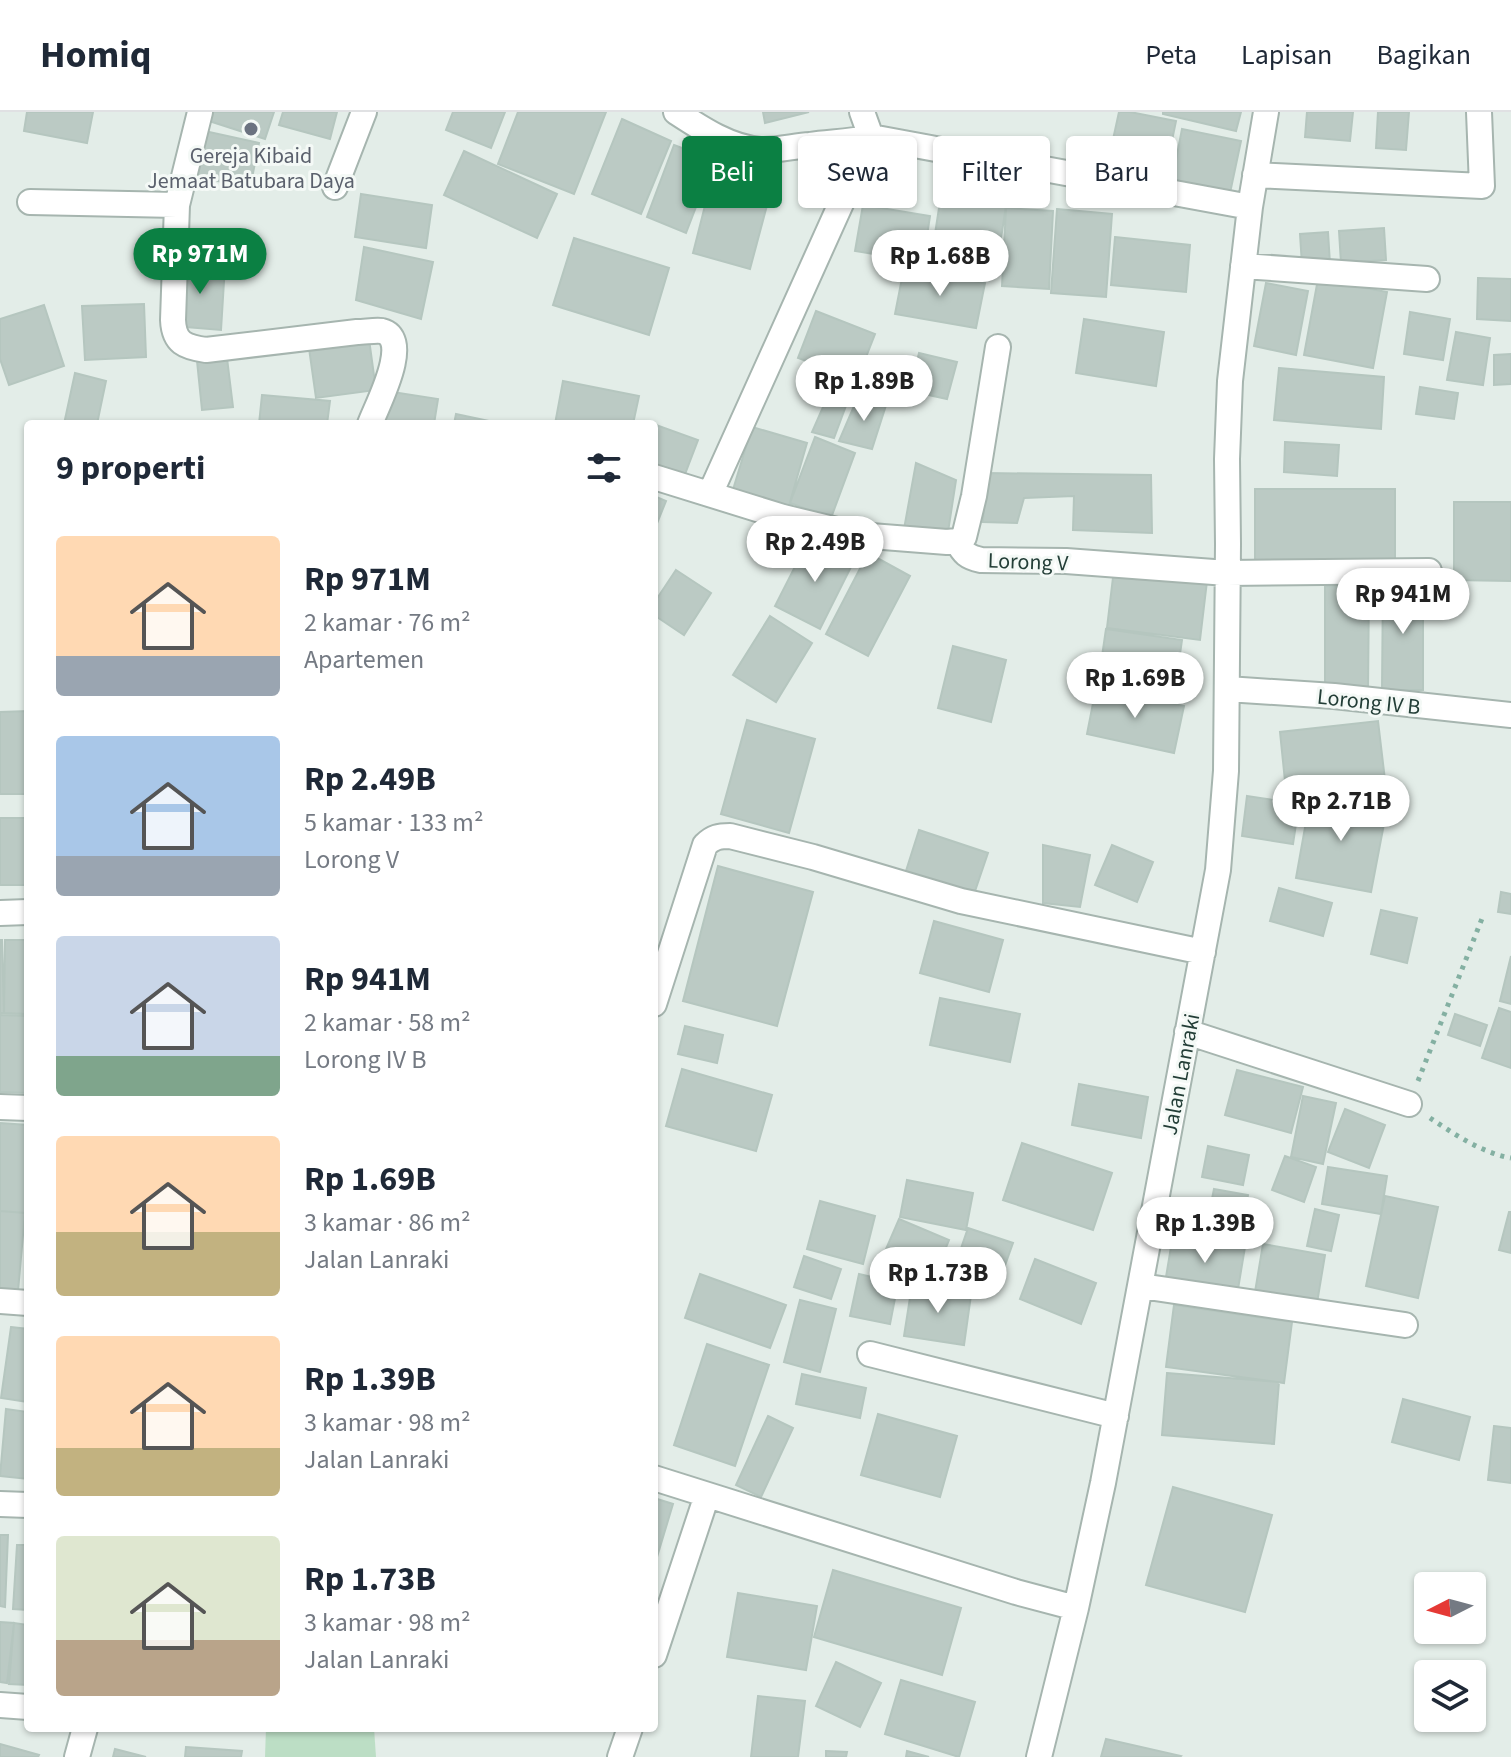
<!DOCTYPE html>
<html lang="id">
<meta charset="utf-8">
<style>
body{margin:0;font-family:"Source Sans 3",sans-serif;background:#f2f2f3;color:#1f2937;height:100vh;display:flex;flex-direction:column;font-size:30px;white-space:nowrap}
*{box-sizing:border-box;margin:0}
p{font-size:26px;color:#747a83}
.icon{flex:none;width:44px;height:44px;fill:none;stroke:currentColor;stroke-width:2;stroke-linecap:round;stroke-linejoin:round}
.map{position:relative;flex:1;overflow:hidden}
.sheet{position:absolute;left:24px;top:308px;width:634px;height:1312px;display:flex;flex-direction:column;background:#fff;border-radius:8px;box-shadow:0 2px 6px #0004}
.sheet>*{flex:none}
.guide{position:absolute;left:682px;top:24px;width:708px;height:72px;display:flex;gap:16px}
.needle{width:52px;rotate:264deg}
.tools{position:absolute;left:1414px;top:1460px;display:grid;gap:16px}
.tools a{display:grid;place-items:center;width:72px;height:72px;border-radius:8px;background:#fff;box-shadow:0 2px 6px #0004;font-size:40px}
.price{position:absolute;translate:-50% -68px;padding:0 18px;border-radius:28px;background:#fff;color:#222;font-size:26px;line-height:52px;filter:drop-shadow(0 2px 4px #0008)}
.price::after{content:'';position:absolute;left:50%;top:48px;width:24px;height:18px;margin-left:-12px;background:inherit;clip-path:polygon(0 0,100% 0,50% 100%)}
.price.selected{background:#0b8043;color:#fff}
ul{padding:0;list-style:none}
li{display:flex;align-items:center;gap:24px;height:200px;padding:0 32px}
li span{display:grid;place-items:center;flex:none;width:224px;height:160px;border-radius:8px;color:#555}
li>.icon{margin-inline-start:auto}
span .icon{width:96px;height:96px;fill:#fffc;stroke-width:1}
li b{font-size:34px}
h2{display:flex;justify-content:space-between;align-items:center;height:96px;padding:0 32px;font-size:34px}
.chip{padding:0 28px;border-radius:8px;background:#fff;box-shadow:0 2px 6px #0004;font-size:28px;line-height:72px}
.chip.selected{background:#0b8043;color:#fff}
header{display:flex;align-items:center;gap:48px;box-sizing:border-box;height:112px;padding:0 40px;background:#fff;border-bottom:2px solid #e0e1e3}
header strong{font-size:38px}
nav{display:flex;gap:44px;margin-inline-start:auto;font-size:28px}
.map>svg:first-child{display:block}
.green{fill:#bcdec5}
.building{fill:#bbcac4;stroke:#b5c6bf;stroke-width:2}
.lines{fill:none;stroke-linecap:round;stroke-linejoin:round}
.street-casing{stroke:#a6b5af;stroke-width:28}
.path{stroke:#84b0a2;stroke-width:5;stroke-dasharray:4 6;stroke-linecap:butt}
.street{stroke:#fff;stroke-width:24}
.worship-dot{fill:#6b7280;stroke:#f4f9f6;stroke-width:3}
.labels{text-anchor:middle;stroke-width:6;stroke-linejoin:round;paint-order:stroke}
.worship-label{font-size:22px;fill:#5b616d;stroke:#f4f9f6}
.street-label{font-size:22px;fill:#233e37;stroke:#f4f9f6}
</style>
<header>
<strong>Homiq</strong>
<nav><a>Peta</a><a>Lapisan</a><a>Bagikan</a></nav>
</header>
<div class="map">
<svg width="1511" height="1645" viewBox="0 0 1511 1645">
<rect width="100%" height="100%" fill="#e3ede8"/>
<path class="green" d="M266,1616H374L376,1645H265Z"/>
<path class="building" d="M27,0H93L87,31L24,19Z
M205,0H274L265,27L203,7Z
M283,0H337L330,27L279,13Z
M453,0H505L491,36L446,18Z
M518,0H606L574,82L498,52Z
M763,0H809L765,11Z
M1119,0H1130L1176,9L1164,67L1107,55Z
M1163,0H1241L1236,19L1163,2Z
M1307,0H1353L1350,29L1305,25Z
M1378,0H1409L1406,38L1376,36Z
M622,7L671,29L641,102L592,82Z
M1182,17L1241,29L1230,81L1172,69Z
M200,18L259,31L250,76L190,63Z
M674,33L714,48L686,121L647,105Z
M464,39L557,82L537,126L444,83Z
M712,66L770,82L750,157L693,141Z
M943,70L1008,81L996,159L931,148Z
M361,82L432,93L426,136L355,125Z
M863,93L930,104L923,150L855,139Z
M1006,96L1053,99L1049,177L1002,174Z
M1057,97L1112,102L1106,185L1051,181Z
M1384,116L1386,148L1341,151L1339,119Z
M1328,120L1330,152L1302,153L1300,122Z
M1115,125L1190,133L1186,180L1111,173Z
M574,126L669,156L649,223L553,193Z
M364,135L433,150L421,207L356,188Z
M178,150L225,153L221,218L174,214Z
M904,156L985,171L976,216L895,202Z
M1478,166L1511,167V209L1477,207Z
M1318,167L1387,180L1373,256L1304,243Z
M1266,171L1308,179L1296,243L1254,234Z
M144,192L146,245L85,248L82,194Z
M44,193L64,254L9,273L0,247V207Z
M816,199L875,222L857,268L798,246Z
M1410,200L1450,207L1443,248L1404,242Z
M1084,207L1164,220L1156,274L1076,261Z
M368,220L376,278L316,286L308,229Z
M1456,220L1490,226L1483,273L1447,268Z
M919,241L957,250L947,287L910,279Z
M1511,242V272L1494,273V243Z
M227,246L233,295L202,298L197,249Z
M1279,256L1384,265L1381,317L1274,308Z
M75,261L106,269L97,312H64Z
M563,269L639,284L633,312H555Z
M1420,275L1458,281L1454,307L1416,302Z
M831,277L850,283L834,326L812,320Z
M386,279L438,287L434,312H382Z
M262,283L330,289L327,312H259Z
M857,287L887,290L872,337L839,329Z
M456,302L503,312H454Z
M656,313L698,328L682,370L654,359V319Z
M752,315L807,331L788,397L732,381Z
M815,325L855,341L831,406L790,391Z
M1285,330L1339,333L1337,364L1284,360Z
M916,351L956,368L948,420L904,417Z
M986,361L1151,363L1152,421L1073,418L1074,384L1024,386L1017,411L983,410Z
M1255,377H1395V452H1255Z
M654,384L666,389L654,419Z
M1454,390H1511V469L1454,468Z
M809,427L854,449L820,517L775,494Z
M868,441L910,464L868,544L826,522Z
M1114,457L1207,469L1200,528L1107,516Z
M676,458L711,481L684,523L654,503V491Z
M1383,470H1423V578H1382Z
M1325,474L1369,475L1368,579L1325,578Z
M770,504L812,531L776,590L733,563Z
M1106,517L1182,528L1174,583L1098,572Z
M953,534L1006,548L991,610L938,596Z
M1096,576L1184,594L1174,641L1087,622Z
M28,599V682H0V600Z
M747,608L815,627L789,721L721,702Z
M1378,609L1385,668L1286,679L1280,620Z
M1311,682L1387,696L1371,780L1296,766Z
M1247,684L1299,692L1293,732L1242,724Z
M0,706H28V773H0Z
M919,718L988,741L973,785L905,762Z
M1043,733L1090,743L1080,795L1043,791Z
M1112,733L1153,750L1137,790L1095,773Z
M718,754L813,780L777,914L683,889Z
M1279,776L1332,791L1323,824L1270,809Z
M1501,780L1511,782V802L1498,800Z
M1381,798L1417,806L1407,851L1371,842Z
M934,809L1003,828L989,880L920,861Z
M0,828H2L4,901H0Z
M5,828H28V902L4,901Z
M1511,844V892L1500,889Z
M940,886L1020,902L1010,950L930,933Z
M1499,896L1511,900V956L1482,946Z
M1455,902L1487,913L1480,934L1448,923Z
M0,903L28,904V981L0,980Z
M685,914L723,923L717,951L678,942Z
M682,957L772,983L756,1039L666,1014Z
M1237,958L1303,975L1291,1021L1225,1003Z
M1079,972L1148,985L1141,1026L1072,1013Z
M1303,984L1336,991L1323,1052L1291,1045Z
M1345,997L1385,1013L1369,1056L1328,1040Z
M0,1011L28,1013V1057L25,1101L0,1099Z
M1022,1031L1112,1061L1093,1118L1003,1088Z
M1208,1034L1249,1043L1243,1073L1202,1065Z
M1285,1044L1316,1055L1304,1090L1272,1078Z
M1328,1055L1387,1064L1381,1102L1322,1092Z
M907,1068L973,1081L966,1118L900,1105Z
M1214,1077L1248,1083L1240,1124L1206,1117Z
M1385,1084L1438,1095L1418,1186L1366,1174Z
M820,1089L875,1104L863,1152L807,1137Z
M1315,1097L1339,1103L1331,1139L1307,1134Z
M0,1099L25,1101L18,1179L0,1178Z
M1509,1100H1511V1141L1499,1138Z
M899,1107L949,1128L934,1165L883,1144Z
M968,1116L1013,1131L998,1173L954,1157Z
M1173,1123L1245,1135L1237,1183L1165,1171Z
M1263,1132L1325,1143L1316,1197L1254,1186Z
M804,1144L841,1157L831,1187L794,1175Z
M1035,1147L1096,1171L1081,1212L1020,1187Z
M700,1162L786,1193L770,1236L685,1206Z
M859,1162L898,1171L890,1212L850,1204Z
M912,1173L971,1183L964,1233L904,1224Z
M800,1188L836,1197L820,1260L784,1250Z
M1174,1193L1292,1210L1284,1271L1166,1255Z
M11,1215L28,1217V1290L1,1286Z
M707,1232L769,1253L735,1354L674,1333Z
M1167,1261L1279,1270L1274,1332L1162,1323Z
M802,1262L866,1276L860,1306L796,1292Z
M1403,1287L1470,1305L1459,1348L1392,1330Z
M6,1297L28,1300V1367L0,1364Z
M878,1302L957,1324L940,1385L861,1363Z
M768,1304L793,1316L761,1385L736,1373Z
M1494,1314L1511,1316V1371L1488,1368Z
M1173,1375L1272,1403L1245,1500L1146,1473Z
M654,1386L673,1392L654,1455Z
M0,1423H8L5,1495L0,1494Z
M17,1433H28V1498L13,1497Z
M833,1458L961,1496L942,1563L814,1525Z
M738,1481L817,1494L806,1558L727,1545Z
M0,1510L14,1511L7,1571L0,1570Z
M14,1511L28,1513V1573L9,1572Z
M836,1550L881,1571L860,1615L816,1594Z
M901,1568L975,1590L959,1645L885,1622Z
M758,1584L805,1589L798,1645H751Z
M1106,1627L1181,1644L1180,1645H1101Z
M0,1632L39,1643L38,1645H0Z
M186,1635L242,1639L241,1645H185Z
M115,1637L146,1645H113Z
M826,1639L847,1640L846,1645H826Z
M907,1639L929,1645H906Z"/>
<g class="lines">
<g class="street-casing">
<path id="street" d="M200,0L177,93L173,208C174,231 185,235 206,238L357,220C365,220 375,218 382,219C413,227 376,295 370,312
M676,0C702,17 729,35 760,38C776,39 794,34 810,33C831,30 851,30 871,25L1250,95
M1255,63L1482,74L1479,0
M335,75L364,0
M30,90L177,93
M1243,154L1427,167
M654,365L783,405L858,423L947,430L957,429
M710,382L871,25L862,0
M957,429C963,441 967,445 981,448L1066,449L1227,461L1429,459
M957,429L964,425L974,384L998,235
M1227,577L1334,584L1511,603
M0,801L28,800
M654,892L705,733C713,725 719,724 730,724L813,745L961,789L1203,840
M1187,920L1409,992
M0,995L28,996
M1141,1174L1405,1213
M0,1189L28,1191
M870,1242L1116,1304
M654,1366L1016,1480L1076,1496
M0,1392L28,1393
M654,1543L707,1383
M0,1593L28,1595
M77,1645L85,1616
M620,1645L630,1616
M1039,1645L1076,1496L1103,1371L1218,758L1226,659L1228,432L1227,347L1230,269L1250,95L1266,0"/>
</g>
<path class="path" d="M1418,969L1483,804
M1430,1006C1454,1022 1482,1041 1511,1046"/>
<use href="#street" class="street"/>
</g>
<circle class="worship-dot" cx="251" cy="17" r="8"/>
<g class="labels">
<g class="worship-label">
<text x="251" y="51">Gereja Kibaid<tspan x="251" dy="25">Jemaat Batubara Daya</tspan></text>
</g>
<g class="street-label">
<text transform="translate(1028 449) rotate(2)" y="8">Lorong V</text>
<text transform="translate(1369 589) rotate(6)" y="8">Lorong IV B</text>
<text transform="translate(1180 962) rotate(-79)" y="8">Jalan Lanraki</text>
</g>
</g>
</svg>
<div class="tools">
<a><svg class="needle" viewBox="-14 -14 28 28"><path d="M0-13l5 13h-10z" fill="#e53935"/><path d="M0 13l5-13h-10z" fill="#747a83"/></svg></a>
<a><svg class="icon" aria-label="layers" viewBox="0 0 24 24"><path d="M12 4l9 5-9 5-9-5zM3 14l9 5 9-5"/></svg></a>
</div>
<b class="price selected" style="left:200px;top:184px">Rp 971M</b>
<b class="price" style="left:940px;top:186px">Rp 1.68B</b>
<b class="price" style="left:864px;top:311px">Rp 1.89B</b>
<b class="price" style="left:815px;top:472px">Rp 2.49B</b>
<b class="price" style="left:1403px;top:524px">Rp 941M</b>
<b class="price" style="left:1135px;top:608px">Rp 1.69B</b>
<b class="price" style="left:1341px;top:731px">Rp 2.71B</b>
<b class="price" style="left:1205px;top:1153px">Rp 1.39B</b>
<b class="price" style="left:938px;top:1203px">Rp 1.73B</b>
<div class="guide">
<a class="chip selected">Beli</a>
<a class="chip">Sewa</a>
<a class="chip">Filter</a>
<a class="chip">Baru</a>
</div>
<section class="sheet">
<h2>9 properti<svg class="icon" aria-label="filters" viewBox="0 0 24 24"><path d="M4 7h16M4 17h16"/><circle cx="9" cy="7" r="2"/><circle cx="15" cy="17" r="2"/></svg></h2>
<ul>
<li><span style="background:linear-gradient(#ffd9b3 75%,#9aa5b1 0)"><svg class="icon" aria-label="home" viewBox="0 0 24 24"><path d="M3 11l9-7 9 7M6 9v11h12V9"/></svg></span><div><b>Rp 971M</b><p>2 kamar · 76 m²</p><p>Apartemen</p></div></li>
<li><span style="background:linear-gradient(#a9c7e8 75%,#9aa5b1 0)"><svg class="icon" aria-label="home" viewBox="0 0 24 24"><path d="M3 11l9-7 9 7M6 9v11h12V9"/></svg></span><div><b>Rp 2.49B</b><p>5 kamar · 133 m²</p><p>Lorong V</p></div></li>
<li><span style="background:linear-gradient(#c9d6e8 75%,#7fa58c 0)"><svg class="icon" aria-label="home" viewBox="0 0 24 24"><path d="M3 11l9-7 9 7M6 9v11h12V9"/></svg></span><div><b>Rp 941M</b><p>2 kamar · 58 m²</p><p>Lorong IV B</p></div></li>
<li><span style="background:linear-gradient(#ffd9b3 60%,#c2b280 0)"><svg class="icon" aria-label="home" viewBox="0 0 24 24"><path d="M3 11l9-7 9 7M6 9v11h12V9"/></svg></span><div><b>Rp 1.69B</b><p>3 kamar · 86 m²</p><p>Jalan Lanraki</p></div></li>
<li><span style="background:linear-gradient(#ffd9b3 70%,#c2b280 0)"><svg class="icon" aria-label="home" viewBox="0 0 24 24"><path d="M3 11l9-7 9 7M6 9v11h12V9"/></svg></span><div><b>Rp 1.39B</b><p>3 kamar · 98 m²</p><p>Jalan Lanraki</p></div></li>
<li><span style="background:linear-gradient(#dfe7d0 65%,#b9a48a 0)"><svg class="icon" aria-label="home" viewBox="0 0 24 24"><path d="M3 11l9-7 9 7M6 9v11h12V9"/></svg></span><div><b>Rp 1.73B</b><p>3 kamar · 98 m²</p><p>Jalan Lanraki</p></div></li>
</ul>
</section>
</div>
